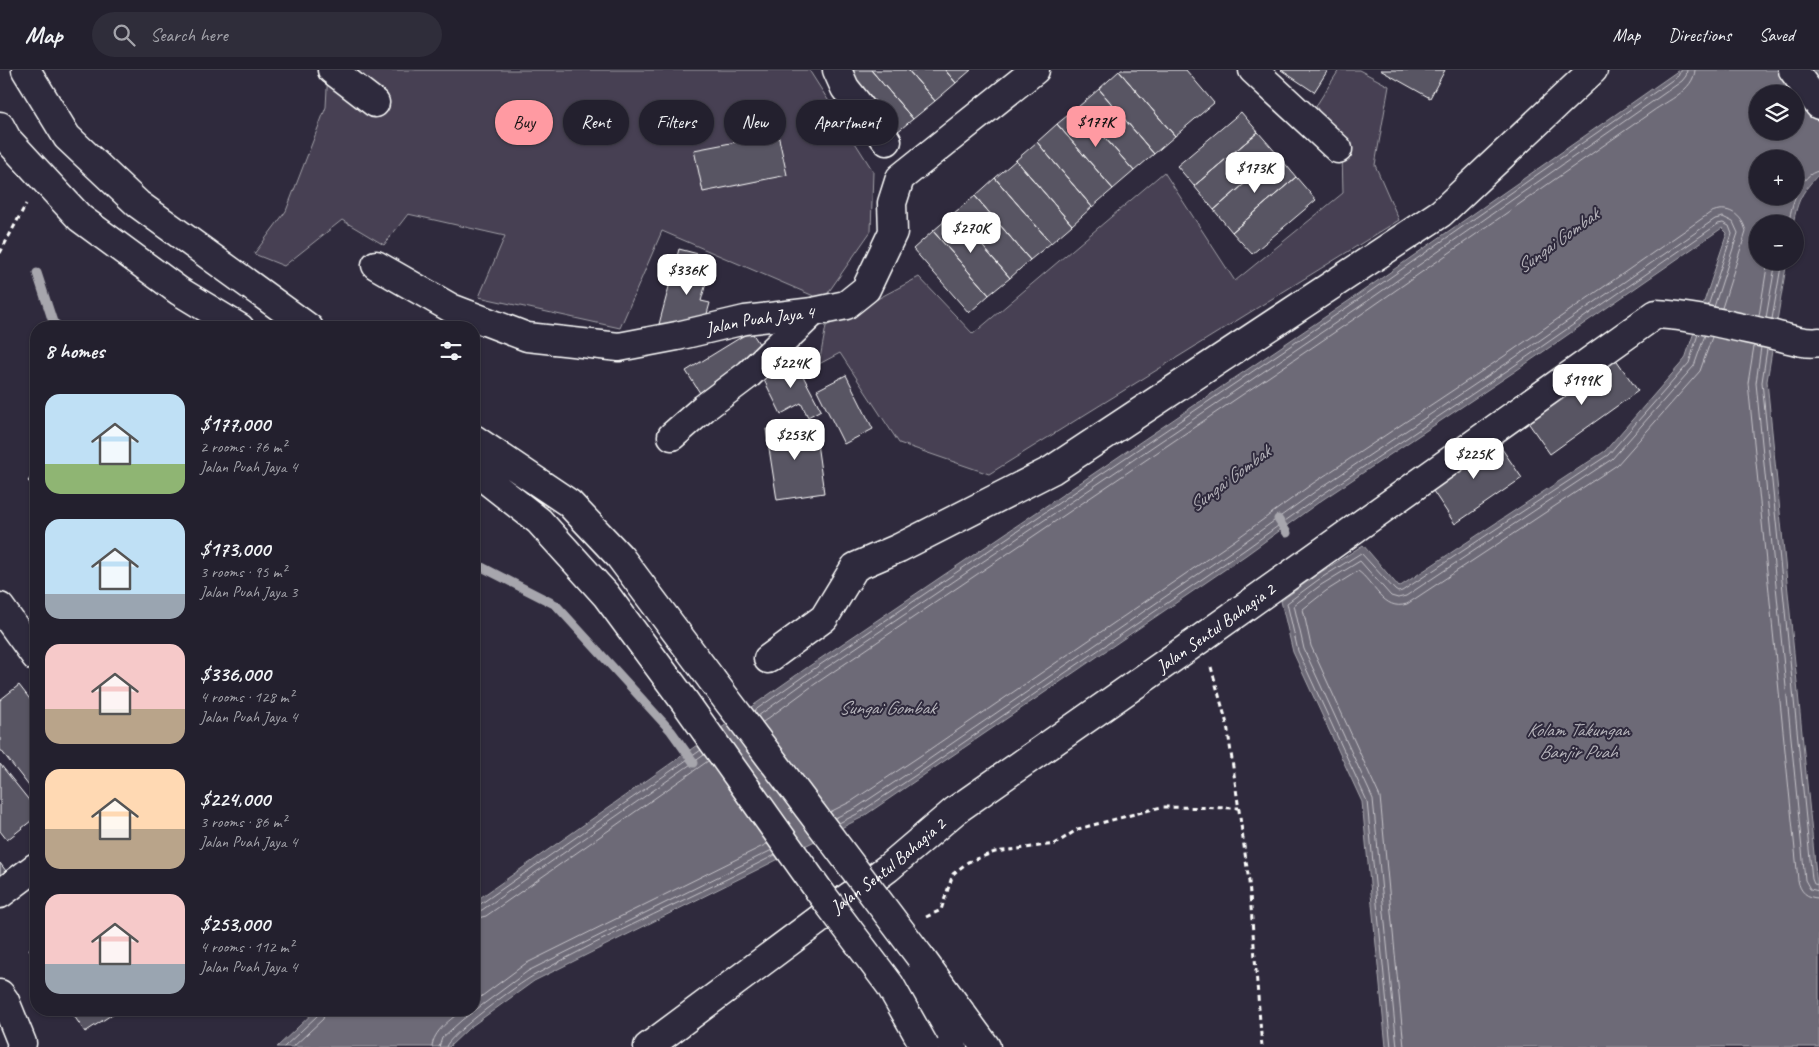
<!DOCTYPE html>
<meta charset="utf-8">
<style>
body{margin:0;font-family:Caveat,sans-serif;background:#2f2d3a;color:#f1f3f6;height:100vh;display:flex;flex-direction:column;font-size:19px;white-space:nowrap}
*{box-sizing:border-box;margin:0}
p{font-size:16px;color:#a3a3aa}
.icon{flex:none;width:28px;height:28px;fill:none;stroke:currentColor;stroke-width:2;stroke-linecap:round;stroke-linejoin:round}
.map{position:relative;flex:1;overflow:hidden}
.details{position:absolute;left:30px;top:251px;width:450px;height:695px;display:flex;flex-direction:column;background:#23202e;border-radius:20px;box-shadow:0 1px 4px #0004,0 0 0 1px #403e4a}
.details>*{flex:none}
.top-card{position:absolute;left:495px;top:30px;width:475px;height:45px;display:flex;gap:10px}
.buttons{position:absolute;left:1749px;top:15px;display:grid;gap:10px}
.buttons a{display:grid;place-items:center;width:55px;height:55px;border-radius:50%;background:#23202e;box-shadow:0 1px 4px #0004,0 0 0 1px #403e4a;font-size:25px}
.price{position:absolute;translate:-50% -42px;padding:0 11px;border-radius:10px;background:#fff;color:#222;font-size:16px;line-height:32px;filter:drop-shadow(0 1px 2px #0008)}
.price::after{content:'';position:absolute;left:50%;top:30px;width:15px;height:11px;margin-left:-8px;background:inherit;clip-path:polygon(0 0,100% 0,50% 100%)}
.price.active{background:#ff9aa2;color:#111}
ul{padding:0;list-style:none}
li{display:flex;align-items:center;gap:15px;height:125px;padding:0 15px}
li span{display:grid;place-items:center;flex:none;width:140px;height:100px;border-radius:15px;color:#555}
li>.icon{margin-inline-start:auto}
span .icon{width:60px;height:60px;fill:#fffc;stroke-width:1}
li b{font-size:21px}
h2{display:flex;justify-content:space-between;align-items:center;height:60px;padding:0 15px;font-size:21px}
.chip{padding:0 18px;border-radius:22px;background:#23202e;box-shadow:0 1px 4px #0004,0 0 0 1px #403e4a;font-size:18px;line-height:45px}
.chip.active{background:#ff9aa2;color:#111}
header{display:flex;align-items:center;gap:30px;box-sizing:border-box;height:70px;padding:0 25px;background:#23202e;border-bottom:1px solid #403e4a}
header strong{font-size:24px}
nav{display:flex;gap:28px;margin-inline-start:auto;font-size:18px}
.search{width:350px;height:45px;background:#2f2d3a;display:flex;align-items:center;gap:12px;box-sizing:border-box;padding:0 18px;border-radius:28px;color:#a3a3aa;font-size:19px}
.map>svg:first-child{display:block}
.green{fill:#464152;stroke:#a2a0a8}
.water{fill:#6d6a77;stroke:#a7a6ad;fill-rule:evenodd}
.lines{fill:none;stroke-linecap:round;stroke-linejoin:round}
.shore{stroke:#c5c3c9;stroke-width:1}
.stream{stroke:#a7a6ad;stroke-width:9}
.building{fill:#595564;stroke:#fff}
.minor-casing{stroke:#fff;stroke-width:31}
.highway-casing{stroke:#fff;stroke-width:31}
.path{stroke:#fff;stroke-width:3;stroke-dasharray:5 4;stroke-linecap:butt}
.minor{stroke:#2f2a3d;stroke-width:28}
.highway{stroke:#2f2a3d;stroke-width:28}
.highway-bridge-casing{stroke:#fff;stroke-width:31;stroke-linecap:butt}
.highway-bridge{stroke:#2f2a3d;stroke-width:28}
.labels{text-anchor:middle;stroke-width:4;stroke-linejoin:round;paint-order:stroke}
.street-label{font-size:18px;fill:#fff;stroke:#2f2a3d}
.water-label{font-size:19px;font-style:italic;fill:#b6b4bb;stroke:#2f2a3d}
</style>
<header>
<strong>Map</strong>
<div class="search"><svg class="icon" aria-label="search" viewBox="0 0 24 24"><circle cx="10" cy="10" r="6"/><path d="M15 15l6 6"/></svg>Search here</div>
<nav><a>Map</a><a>Directions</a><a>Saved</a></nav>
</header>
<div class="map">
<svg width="1819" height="977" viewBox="0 0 1819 977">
<rect width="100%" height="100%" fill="#2f2a3d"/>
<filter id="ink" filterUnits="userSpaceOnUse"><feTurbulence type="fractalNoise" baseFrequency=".02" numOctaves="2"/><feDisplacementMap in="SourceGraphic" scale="10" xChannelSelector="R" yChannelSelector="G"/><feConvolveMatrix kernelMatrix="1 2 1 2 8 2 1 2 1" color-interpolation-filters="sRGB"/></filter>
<g filter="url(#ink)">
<path class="green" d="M328,0H809L873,101L871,161L823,230L662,161L620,258L479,227L505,166L408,144L384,175L342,150L284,196L254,184L286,141L326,37Z
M1339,0H1359L1389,16L1375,95L1399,150L989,404L899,373L840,283L819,294L826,256L919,207L973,264L1164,102L1235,211L1343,123L1342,83L1316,36Z"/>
<path class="water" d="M1679,0H1819V104C1802,122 1798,129 1793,154H1758V191H1787L1767,311L1819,834V977H1386L1362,732L1293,582L1281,531L1315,506L1363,475L1399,517L1605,381L1685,289L1727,163L1722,158L1514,302L1322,430L1246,485L861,748L534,911L469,958L449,977H277L316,940H474V832L805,599L1353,228ZM1758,24H1795V61H1758ZM1758,89H1795V126H1758Z"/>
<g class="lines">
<path class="shore" d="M1789,154C1790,138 1800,103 1819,101
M1759,246L1768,191
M1766,248L1776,191
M1772,249L1782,191
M1754,276L1748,313L1798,810C1800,822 1807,828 1819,828
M1761,277L1756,313L1805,810L1810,819L1819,821
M1767,279L1762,312L1812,809L1814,814L1819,815
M754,641L808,603L1355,232L1678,6L1681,0
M758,646L811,608L1359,237L1682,11L1686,6L1687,0
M763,652L815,614L1363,243L1653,41C1667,31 1694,20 1695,0
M830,742L852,731L920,686L1235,470L1312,414L1503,287L1710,143C1727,134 1743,145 1746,162L1722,238
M835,748L856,738L925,692L1239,476L1316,421L1507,293L1715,149L1723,147L1733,152L1738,163L1714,237
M839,753L859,743L928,697L1243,481L1320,426L1511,298L1718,154L1723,153L1729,156L1732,164L1708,236
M474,836L479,835L701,680
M474,842L482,840L704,685
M474,849L486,846L708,691
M474,932L525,894L767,774
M284,977L317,946L319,940
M293,977L323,949L325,940
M432,977C433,961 451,949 463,940
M439,977L442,968L462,950L528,901L772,780
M446,977C447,966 520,913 533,906C612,862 695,826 775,785
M1391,977L1367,731L1298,581L1287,533L1318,510L1361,483L1395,520L1398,522L1402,521L1608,385L1689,293L1698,264
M1397,977L1373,729L1304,579L1294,535L1321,515L1360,491L1391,526L1398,528L1406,526L1612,389L1694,296L1705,265
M1404,977L1380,727L1311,576L1303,539L1326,521L1358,501C1374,512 1383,542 1407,534L1617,395L1700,301L1712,267"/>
<path class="stream" d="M37,203L53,252L61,258
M1278,449L1287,463
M474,493L556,535L671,661L694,693"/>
</g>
<path class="building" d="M852,0H871L913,49L891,67L842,9Z
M871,0H908L935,31L913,49Z
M908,0H945L956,13L935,31Z
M945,0H971L956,13Z
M1121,0H1186L1214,33L1175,66L1119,1Z
M1281,0H1328L1314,22Z
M1380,0H1445L1430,28Z
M1119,1L1175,66L1154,84L1099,19Z
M1099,19L1154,84L1134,101L1078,37Z
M772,37L787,105L703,122L694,80L736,72L730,45Z
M1078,37L1134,101L1113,119L1057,54Z
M1241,42L1258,62L1194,116L1177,96Z
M1057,54L1113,119L1092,137L1037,72Z
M1258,62L1278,85L1214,140L1194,116Z
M1037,72L1092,137L1072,155L1016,90Z
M1278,85L1296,107L1232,162L1214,140Z
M1016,90L1072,155L1051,173L995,108Z
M1296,107L1316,130L1252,184L1232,162Z
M995,108L1051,173L1030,190L975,126Z
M975,126L1030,190L1010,208L954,143Z
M954,143L1010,208L989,225L933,161Z
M933,161L989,225L969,243L913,179Z
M679,179L713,188L701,231L710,233L700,269L658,258Z
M751,261L765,283L700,323L686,301Z
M1615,288L1638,321L1550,384L1527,351Z
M794,289L821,340L808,347L801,333L781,344L762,306Z
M846,305L873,359L844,374L817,320Z
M814,352L824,423L777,430L766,359Z
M1493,366L1522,408L1455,454L1427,412Z
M36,401V419L28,411Z
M19,615L36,637V725L0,679V630Z
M0,694L36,739V747L7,770L0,761Z
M0,793L6,801L0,806Z
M36,874V890L29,879Z
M70,940H119L85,962Z"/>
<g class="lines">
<g class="minor-casing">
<g id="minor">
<path d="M332,0L375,33"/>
<path d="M837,0L845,18L887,71"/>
<path d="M1253,0L1338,79"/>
<path d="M1793,0L1819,35"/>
<path id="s1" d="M376,195L451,238L527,267L619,277L677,266L745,250L813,242L846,235L866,219L893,162L892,133L900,108L1035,0"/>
<path d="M672,366L704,338L749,304L813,242"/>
<path d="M0,537L36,587"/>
<path d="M768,589L824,548L855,497L899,478L1052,400L1441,143L1593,0"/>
<path d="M0,824L36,797"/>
<path d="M849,827L953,977"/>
<path d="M0,924L5,931L22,973L21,977"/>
<path id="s2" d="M648,977L888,798L956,740L1203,567L1656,244C1694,246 1732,256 1770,264C1784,267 1804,275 1819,272"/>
</g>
</g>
<g class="highway-casing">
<path id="highway" d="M26,0L67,67L138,134L309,258
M0,56L7,69L80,148L179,221L240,258
M474,369L569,433L620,487L712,610
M474,400L539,451L606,525L685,632L820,822
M921,888L986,977"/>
</g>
<path class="path" d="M0,183L26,134
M1211,597L1227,654L1249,812L1262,977
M926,847L941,840L953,804L968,792L995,782L1055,774L1078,759L1161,737L1239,738"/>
<use href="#minor" class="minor"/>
<use href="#highway" class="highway"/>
<g class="highway-bridge-casing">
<path id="highway-bridge" d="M712,610L921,888
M820,822L890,915L925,977"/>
</g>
<use href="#highway-bridge" class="highway-bridge"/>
</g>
</g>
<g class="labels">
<g class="street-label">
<text dy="6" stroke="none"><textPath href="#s1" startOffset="404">Jalan Puah Jaya 4</textPath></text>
<text dy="6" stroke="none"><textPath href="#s2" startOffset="706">Jalan Sentul Bahagia 2</textPath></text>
<text dy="6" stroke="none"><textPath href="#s2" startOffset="301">Jalan Sentul Bahagia 2</textPath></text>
</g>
<g class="water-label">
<text transform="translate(1557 170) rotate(-36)" y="7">Sungai Gombak</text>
<text transform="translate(1229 408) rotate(-37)" y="7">Sungai Gombak</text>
<text x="887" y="644">Sungai Gombak</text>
<text x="1578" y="666">Kolam Takungan<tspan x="1578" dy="22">Banjir Puah</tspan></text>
</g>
</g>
</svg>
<div class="buttons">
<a><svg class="icon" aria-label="layers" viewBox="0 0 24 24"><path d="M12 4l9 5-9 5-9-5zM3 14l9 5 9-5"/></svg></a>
<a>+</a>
<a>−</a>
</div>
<b class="price active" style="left:1096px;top:78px">$177K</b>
<b class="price" style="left:1255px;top:124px">$173K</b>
<b class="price" style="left:971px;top:184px">$270K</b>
<b class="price" style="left:687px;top:226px">$336K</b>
<b class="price" style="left:791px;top:319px">$224K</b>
<b class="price" style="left:1582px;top:336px">$199K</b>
<b class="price" style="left:795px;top:391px">$253K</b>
<b class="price" style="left:1474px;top:410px">$225K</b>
<div class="top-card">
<a class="chip active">Buy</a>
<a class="chip">Rent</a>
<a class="chip">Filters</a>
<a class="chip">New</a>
<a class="chip">Apartment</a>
</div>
<section class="details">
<h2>8 homes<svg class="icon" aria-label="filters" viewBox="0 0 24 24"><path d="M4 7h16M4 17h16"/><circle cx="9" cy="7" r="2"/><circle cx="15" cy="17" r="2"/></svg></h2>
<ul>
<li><span style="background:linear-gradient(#bfe0f5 70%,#8fb573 0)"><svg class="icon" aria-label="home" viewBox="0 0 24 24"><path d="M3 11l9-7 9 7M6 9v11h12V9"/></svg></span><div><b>$177,000</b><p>2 rooms · 76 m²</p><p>Jalan Puah Jaya 4</p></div></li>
<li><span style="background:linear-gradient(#bfe0f5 75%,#9aa5b1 0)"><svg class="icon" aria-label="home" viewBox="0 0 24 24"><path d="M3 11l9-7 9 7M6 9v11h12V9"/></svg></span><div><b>$173,000</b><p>3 rooms · 95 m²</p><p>Jalan Puah Jaya 3</p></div></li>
<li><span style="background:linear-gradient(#f6c9c9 65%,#b9a48a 0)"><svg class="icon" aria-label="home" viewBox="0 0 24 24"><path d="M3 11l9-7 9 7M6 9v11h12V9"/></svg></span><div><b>$336,000</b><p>4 rooms · 128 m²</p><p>Jalan Puah Jaya 4</p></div></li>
<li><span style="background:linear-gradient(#ffd9b3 60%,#b9a48a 0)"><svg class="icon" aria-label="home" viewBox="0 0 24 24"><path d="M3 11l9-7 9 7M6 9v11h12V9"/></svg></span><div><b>$224,000</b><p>3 rooms · 86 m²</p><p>Jalan Puah Jaya 4</p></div></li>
<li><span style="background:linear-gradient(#f6c9c9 70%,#9aa5b1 0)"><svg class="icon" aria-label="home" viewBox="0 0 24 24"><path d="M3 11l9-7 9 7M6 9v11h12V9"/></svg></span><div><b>$253,000</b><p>4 rooms · 112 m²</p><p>Jalan Puah Jaya 4</p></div></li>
</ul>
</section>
</div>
